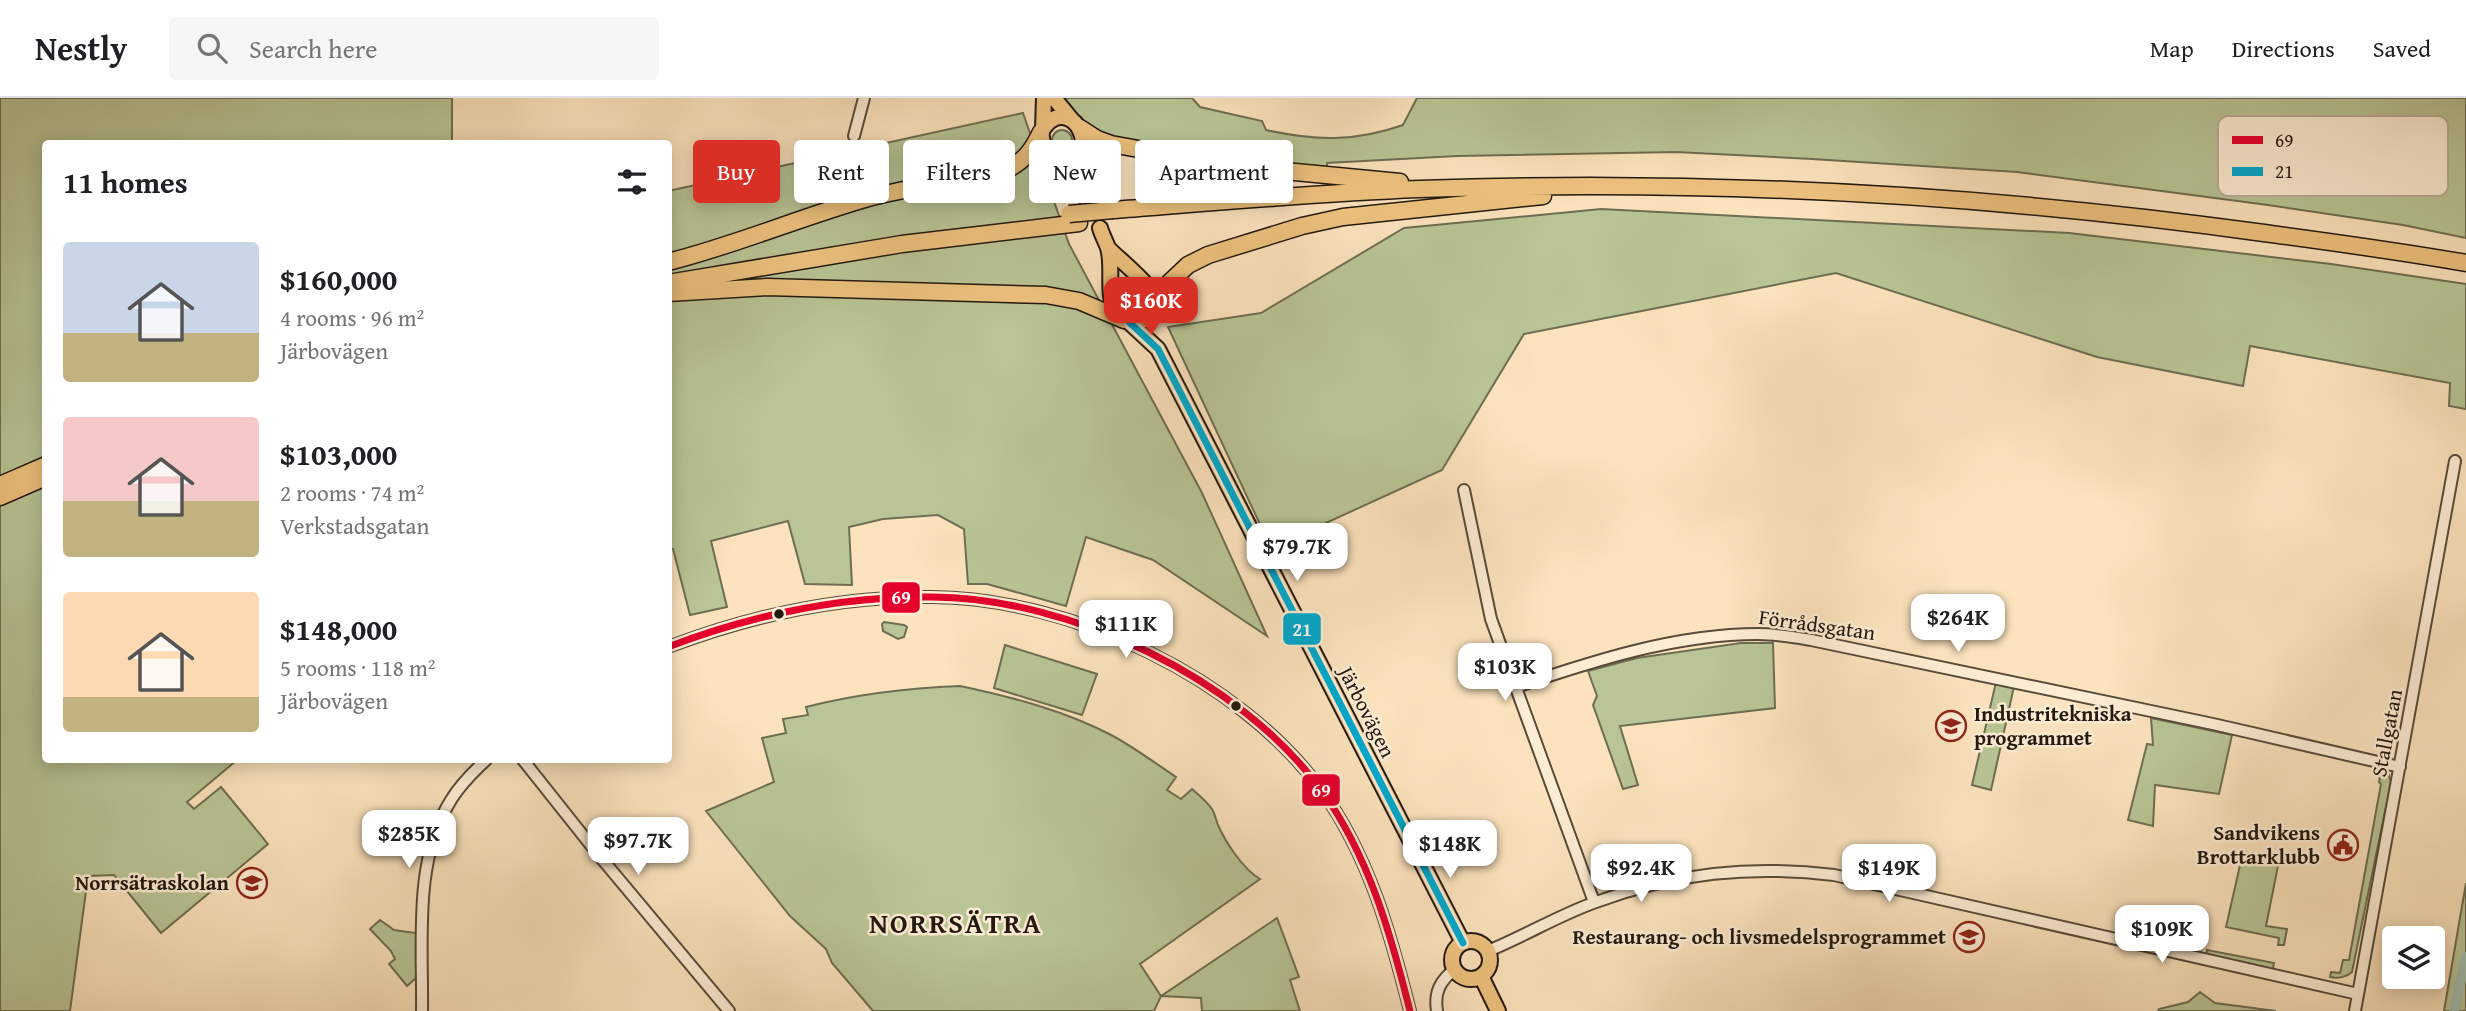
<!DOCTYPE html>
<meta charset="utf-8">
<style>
body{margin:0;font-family:"Gentium Book Plus",serif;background:#f6f6f6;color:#202124;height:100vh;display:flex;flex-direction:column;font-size:26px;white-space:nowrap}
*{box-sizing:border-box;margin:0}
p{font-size:23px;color:#757577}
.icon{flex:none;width:38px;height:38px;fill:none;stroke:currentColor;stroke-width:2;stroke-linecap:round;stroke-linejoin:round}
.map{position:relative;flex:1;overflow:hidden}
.side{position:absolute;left:42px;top:42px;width:630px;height:623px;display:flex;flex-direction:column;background:#fff;border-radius:7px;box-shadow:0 4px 18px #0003}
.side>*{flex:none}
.top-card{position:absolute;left:693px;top:42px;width:665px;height:63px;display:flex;gap:14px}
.buttons{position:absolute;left:2382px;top:828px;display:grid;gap:14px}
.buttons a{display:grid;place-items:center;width:63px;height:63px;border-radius:7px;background:#fff;box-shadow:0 4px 18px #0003;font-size:35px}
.price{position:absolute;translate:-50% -60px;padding:0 16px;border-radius:14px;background:#fff;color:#222;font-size:23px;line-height:46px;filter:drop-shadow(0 2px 4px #0008)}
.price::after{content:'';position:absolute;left:50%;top:42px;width:21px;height:16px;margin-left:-10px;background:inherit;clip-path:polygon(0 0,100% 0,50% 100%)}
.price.active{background:#d93025;color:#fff}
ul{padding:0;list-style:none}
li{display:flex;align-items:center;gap:21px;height:175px;padding:0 21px}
li span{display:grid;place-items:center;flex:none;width:196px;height:140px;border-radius:7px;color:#555}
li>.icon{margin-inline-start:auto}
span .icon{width:84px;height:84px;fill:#fffc;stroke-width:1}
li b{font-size:30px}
h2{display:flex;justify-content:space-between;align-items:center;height:84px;padding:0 21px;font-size:30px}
.chip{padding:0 24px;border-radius:7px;background:#fff;box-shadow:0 4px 18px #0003;font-size:24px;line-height:63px}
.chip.active{background:#d93025;color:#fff}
header{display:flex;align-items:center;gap:42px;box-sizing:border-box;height:98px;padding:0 35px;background:#fff;border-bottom:2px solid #e0e0e0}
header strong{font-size:33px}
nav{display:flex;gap:38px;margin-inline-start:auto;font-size:24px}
.search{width:490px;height:63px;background:#f6f6f6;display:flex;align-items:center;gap:18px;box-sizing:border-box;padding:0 24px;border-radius:7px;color:#757577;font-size:26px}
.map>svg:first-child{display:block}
.green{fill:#b9c596;stroke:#6d6e52;stroke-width:2}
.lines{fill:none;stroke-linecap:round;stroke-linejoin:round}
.canal{stroke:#9fbeb0;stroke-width:10}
.minor-casing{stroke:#584b3a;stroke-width:14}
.major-casing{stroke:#21180f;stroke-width:18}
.highway-casing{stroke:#21180f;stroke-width:19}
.minor{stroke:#fdedd4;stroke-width:10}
.major{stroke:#eec27e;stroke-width:14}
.highway{stroke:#eec27e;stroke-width:16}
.highway-bridge-casing{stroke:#21180f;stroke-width:19;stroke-linecap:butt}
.highway-bridge{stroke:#eec27e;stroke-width:16}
.bus-1-casing{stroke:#fdedd4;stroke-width:12}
.bus-2-casing{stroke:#fdedd4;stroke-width:12}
.bus-1{stroke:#e4002b;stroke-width:7}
.bus-2{stroke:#00a9ce;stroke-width:7}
.bus-dot{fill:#21180f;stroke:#fdedd4;stroke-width:2.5}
.labels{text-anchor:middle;stroke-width:5;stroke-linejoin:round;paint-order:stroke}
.street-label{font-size:21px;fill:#21180f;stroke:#fdedd4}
.poi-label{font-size:21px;font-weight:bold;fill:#21180f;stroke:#fdedd4;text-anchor:end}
.district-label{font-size:28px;font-weight:bold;letter-spacing:2px;fill:#21180f;stroke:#fdedd4}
.key{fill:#fdedd4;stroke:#bbad99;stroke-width:2}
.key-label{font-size:19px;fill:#21180f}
.line-badge{stroke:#fdedd4;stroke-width:2.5}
.badge-label{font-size:19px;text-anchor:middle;font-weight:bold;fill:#fff}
</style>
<header>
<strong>Nestly</strong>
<div class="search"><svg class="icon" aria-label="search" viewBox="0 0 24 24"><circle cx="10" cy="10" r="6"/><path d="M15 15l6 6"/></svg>Search here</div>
<nav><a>Map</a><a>Directions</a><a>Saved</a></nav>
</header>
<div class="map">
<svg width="2466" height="913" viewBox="0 0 2466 913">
<rect width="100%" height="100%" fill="#fce3bd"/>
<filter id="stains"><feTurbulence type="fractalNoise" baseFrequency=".00286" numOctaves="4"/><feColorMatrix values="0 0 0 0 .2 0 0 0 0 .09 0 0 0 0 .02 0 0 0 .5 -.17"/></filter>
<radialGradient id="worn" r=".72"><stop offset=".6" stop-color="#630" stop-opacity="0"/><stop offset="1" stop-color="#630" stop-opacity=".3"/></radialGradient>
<path class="green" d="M0,0H452V45L46,46V662H237L187,704L194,711L221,689L268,746L161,835L114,777L88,778L70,913H0Z
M1054,0H1192L1200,9L1262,23L1266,32C1316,43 1355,44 1403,27L1417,0H2466V140L2403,127L2268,107L2017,74L1812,61L1676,54L1457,58L1327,65V78L1111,46Z
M1023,15L1069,146L1202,395L1267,538L1153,462L1086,439L1066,508L987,486H968L964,431L938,417L883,421L849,429L852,487L805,486L788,423L711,443L727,509L690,517L673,451H669L668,93Z
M1052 42a10 10 0 1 1 20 0a10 10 0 1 1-20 0Z
M1601,111L2069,135L2331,166L2466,186V311L2449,308L2450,285L2250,248L2243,288L2097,259L1836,175L1524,236L1442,372L1271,450L1168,229L1261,215L1404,130Z
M1123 202a10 10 0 1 1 20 0a10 10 0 1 1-20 0Z
M884,524L904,527L907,529L904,539L898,541L883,533L882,526Z
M1741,545H1773L1775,610L1620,628L1638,687L1623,691L1593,607L1597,598L1588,573L1637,560Z
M1005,547L1097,576L1082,617L994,590Z
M1997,580L2015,584L1991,692L1972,687Z
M960,588C1012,599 1066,613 1113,638C1135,650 1155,665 1176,679L1167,692L1181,701L1192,691C1199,697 1207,704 1212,711C1215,716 1216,722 1218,727C1226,745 1243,771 1260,781L1140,866L1161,898L1277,820L1299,879L1290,882L1300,913H1202L1201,900L1161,898L1154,913H873L832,865L826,851L790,818L706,713L774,684L762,640L786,635L783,621L808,617L806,609C857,596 907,590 960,588Z
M2151,620L2232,637L2219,696L2155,687L2153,728L2128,722L2147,646L2153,647Z
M2381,672L2388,675L2391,684L2352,874C2347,879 2338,881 2330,879L2331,874L2340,875L2343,862H2349L2381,686L2379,684Z
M2243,754L2279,763L2266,828L2287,831L2284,847H2278L2279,840L2226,829Z
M2466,785V913H2444Z
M380,822L394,832L416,835V880L407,888L389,866L395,861L391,853L370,831Z
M2207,852L2274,865L2272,876L2206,861Z
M2200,894L2215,905L2276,913H2158L2159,911L2188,904Z"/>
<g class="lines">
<path class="canal" d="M2454,913L2466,859"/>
<g class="minor-casing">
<path id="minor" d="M854,38L864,0
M1464,392L1491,521L1594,804
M668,549C752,517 842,498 932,499C1071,500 1240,580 1322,693C1369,758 1391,837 1410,913
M1516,589C1593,563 1676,536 1758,536C1776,536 1793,539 1811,542L2213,626L2400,669
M523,662L597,755L729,913
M1488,853C1525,838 1559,817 1596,804C1675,775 1751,767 1834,777L2358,896
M422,913C423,845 413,762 451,702C460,687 473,674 486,662
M1437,913C1434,894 1440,883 1455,871
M2355,913L2455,363"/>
</g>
<g class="major-casing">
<path id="major" d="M1054,0L1072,22
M1043,30L1044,0
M1084,96C1084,75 1092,21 1062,19C1052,18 1046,26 1041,34L1044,52L1084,96L1089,106
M1100,130C1102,137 1106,144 1108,150C1114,170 1105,197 1117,215C1133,237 1164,218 1151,193C1146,183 1119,161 1109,151
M1130,225L1158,251L1463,845
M1452 862a19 19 0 1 1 38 0a19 19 0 1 1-38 0Z
M1481,878L1498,913"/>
</g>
<g class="highway-casing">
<path id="highway" d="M1080,30L1097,41L1111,46L1232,68L1400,84
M1113,112C1215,104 1317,95 1419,91C1701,81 1985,96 2264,135C2331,144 2399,153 2466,165
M668,164C736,147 801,119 868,100C915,88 963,82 1010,70C1026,61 1033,51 1041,34
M668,185L902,146L1079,125
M668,195L767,189L1046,197L1079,203L1124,222
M1155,207L1170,184L1188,167L1208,157L1302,128L1343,119L1543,98
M0,387L46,367
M0,399L46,379"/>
</g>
<use href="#minor" class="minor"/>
<use href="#major" class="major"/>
<use href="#highway" class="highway"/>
<g class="highway-bridge-casing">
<path id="highway-bridge" d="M1069,116L1113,112"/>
</g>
<use href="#highway-bridge" class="highway-bridge"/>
<g class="bus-1-casing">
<path id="bus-1" d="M668,549C752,517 842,498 932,499C1071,500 1240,580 1322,693C1369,758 1391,837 1410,913"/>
</g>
<g class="bus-2-casing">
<path id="bus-2" d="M1130,225L1158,251L1463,845"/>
</g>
<use href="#bus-1" class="bus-1"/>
<use href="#bus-2" class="bus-2"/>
</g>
<defs>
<g id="school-ring" transform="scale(1.575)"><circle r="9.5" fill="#fdedd4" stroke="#8f2418" stroke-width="1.5"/><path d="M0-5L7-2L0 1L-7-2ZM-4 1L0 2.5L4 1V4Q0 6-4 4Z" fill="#8f2418"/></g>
<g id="civic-ring" transform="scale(1.575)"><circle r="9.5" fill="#fdedd4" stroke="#8f2418" stroke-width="1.5"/><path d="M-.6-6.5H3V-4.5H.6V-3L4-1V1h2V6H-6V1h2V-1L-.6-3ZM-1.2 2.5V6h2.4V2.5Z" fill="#8f2418"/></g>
</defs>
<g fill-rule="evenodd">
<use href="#school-ring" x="1951" y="628"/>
<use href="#civic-ring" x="2343" y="747"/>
<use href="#school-ring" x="252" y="785"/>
<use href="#school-ring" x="1969" y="839"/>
</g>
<g class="bus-dot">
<circle cx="779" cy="516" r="6"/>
<circle cx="1236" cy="608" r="6"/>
</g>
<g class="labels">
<g class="street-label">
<text transform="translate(1817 527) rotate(8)" y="7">Förrådsgatan</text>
<text transform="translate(1367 614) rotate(63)" y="7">Järbovägen</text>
<text transform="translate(2387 635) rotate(-79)" y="7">Stallgatan</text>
</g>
<g class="poi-label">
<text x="1974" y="623" text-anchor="start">Industritekniska<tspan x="1974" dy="24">programmet</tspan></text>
<text x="2320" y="742">Sandvikens<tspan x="2320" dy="24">Brottarklubb</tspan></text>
<text x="229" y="792">Norrsätraskolan</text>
<text x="1946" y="846">Restaurang- och livsmedelsprogrammet</text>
</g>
<g class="district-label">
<text x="956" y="835">NORRSÄTRA</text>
</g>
</g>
<rect x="2218" y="18" width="230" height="80" rx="10" class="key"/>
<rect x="2232" y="38" width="31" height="8" fill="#e4002b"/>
<rect x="2232" y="69" width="31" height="9" fill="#00a9ce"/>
<g class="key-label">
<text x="2275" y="49">69</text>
<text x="2275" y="80">21</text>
</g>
<g class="line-badge">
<rect x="881" y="483" width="40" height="33" rx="7" fill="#e4002b"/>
<rect x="1282" y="514" width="40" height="34" rx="7" fill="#00a9ce"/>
<rect x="1301" y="675" width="40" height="34" rx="7" fill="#e4002b"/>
</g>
<g class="badge-label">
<text x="901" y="506">69</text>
<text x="1302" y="538">21</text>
<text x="1321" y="699">69</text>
</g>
<rect width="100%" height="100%" filter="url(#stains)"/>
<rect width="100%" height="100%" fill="url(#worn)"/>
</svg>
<div class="buttons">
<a><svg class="icon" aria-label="layers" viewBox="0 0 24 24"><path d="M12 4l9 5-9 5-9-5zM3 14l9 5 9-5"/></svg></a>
</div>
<b class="price active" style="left:1151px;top:239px">$160K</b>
<b class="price" style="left:1297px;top:485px">$79.7K</b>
<b class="price" style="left:1958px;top:556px">$264K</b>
<b class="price" style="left:1126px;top:562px">$111K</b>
<b class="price" style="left:1505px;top:605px">$103K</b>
<b class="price" style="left:409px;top:772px">$285K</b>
<b class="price" style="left:638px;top:779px">$97.7K</b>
<b class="price" style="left:1450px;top:782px">$148K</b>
<b class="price" style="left:1641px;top:806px">$92.4K</b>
<b class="price" style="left:1889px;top:806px">$149K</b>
<b class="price" style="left:2162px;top:867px">$109K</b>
<div class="top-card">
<a class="chip active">Buy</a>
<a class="chip">Rent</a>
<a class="chip">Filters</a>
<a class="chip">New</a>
<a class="chip">Apartment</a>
</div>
<section class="side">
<h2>11 homes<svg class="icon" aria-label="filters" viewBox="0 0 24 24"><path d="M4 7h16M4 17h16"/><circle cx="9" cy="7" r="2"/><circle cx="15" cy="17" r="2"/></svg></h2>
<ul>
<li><span style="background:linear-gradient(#c9d6e8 65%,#c2b280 0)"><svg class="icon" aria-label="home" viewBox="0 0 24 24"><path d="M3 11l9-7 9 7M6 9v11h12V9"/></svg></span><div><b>$160,000</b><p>4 rooms · 96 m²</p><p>Järbovägen</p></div></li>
<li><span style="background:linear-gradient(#f6c9c9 60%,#c2b280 0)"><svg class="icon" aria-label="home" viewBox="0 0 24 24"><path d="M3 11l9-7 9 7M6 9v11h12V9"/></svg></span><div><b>$103,000</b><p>2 rooms · 74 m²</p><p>Verkstadsgatan</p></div></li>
<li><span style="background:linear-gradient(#ffd9b3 75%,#c2b280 0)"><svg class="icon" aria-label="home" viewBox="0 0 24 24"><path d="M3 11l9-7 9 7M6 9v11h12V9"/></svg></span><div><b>$148,000</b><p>5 rooms · 118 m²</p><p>Järbovägen</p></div></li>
</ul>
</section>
</div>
